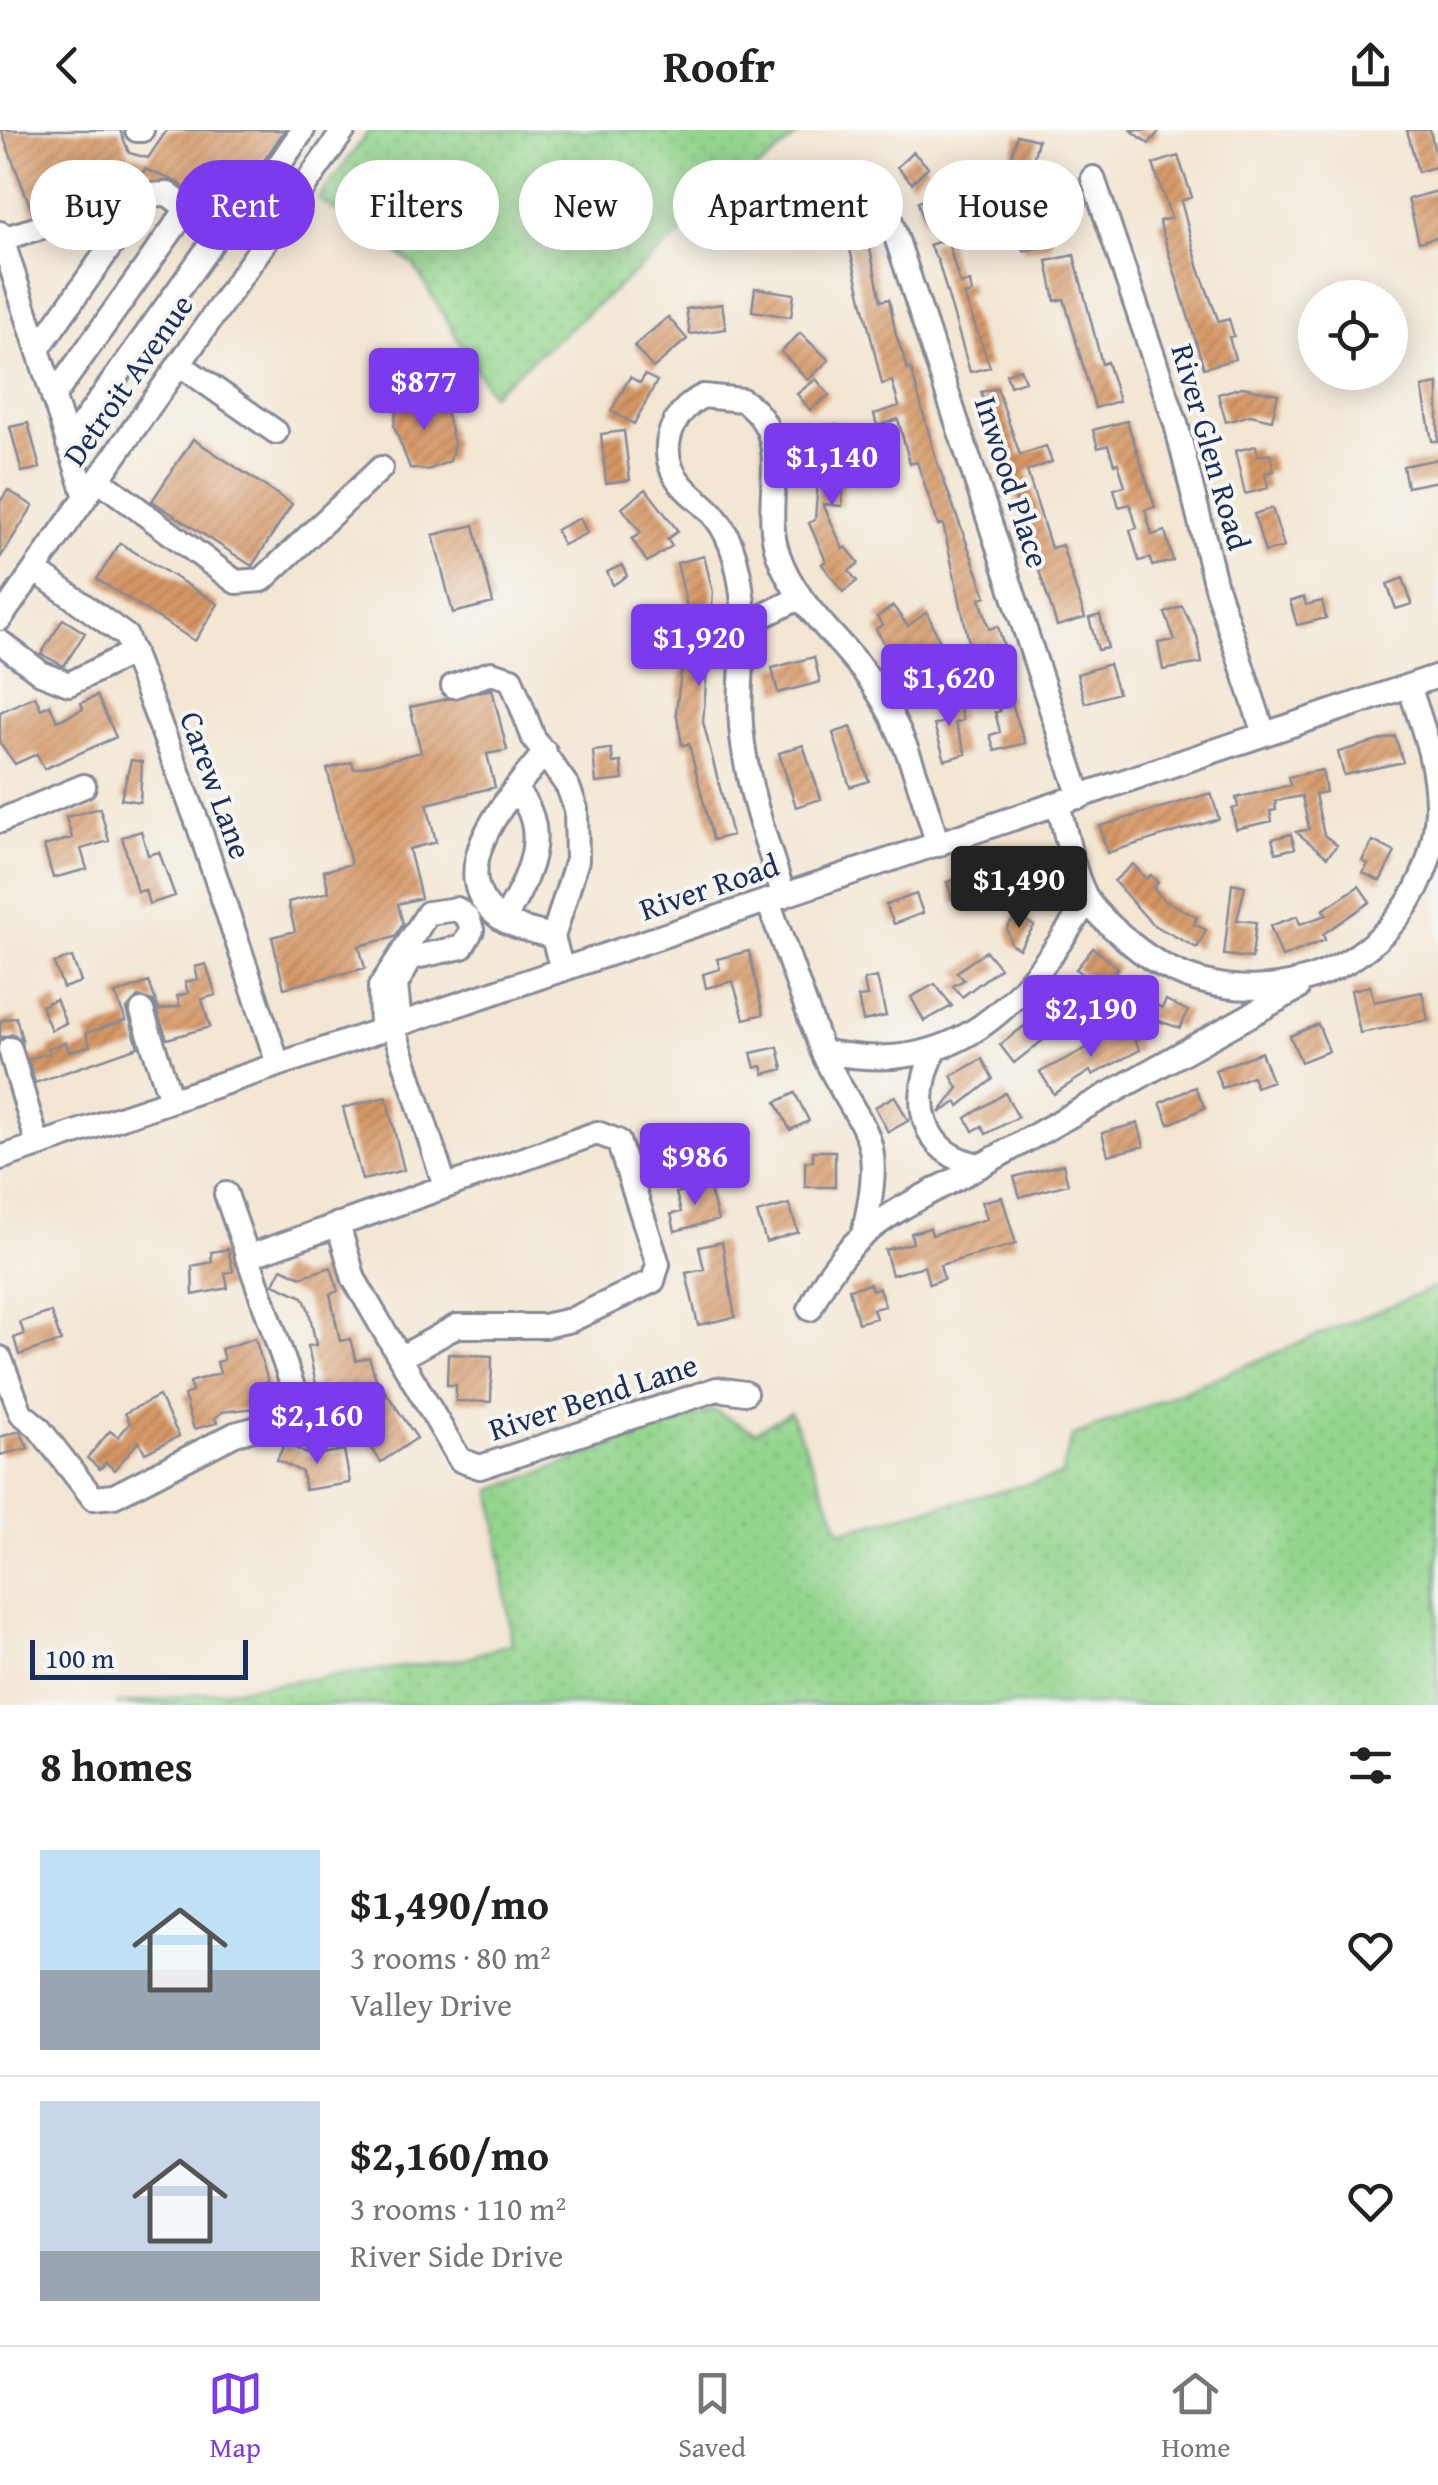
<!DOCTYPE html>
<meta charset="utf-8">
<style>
body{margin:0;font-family:"Gentium Book Plus",serif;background:#f6f6f6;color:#222;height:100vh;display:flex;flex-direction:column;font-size:38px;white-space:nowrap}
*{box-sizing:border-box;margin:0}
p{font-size:32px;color:#767676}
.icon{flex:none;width:55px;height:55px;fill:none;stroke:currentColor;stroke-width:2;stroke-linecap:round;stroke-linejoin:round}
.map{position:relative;height:1575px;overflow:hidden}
.panel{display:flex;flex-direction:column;background:#fff;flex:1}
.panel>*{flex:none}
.hud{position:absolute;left:30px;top:30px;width:1380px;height:90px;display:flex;gap:20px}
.fabs{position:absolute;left:1298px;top:150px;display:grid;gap:20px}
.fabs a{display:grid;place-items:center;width:110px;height:110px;border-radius:50%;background:#fff;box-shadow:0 5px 25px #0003;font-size:50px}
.scale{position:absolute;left:30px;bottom:25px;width:218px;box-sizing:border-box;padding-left:10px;border:5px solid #1b2f5e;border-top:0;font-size:28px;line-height:35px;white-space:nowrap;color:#1b2f5e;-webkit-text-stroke:8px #f6f6f2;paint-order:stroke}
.price{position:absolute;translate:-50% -85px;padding:0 22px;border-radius:10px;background:#7c3aed;color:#fff;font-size:32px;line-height:65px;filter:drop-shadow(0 2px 5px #0008)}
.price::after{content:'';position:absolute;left:50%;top:60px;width:30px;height:22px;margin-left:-15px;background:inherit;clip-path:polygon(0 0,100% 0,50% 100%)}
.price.active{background:#222;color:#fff}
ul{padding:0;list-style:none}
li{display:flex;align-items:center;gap:30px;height:250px;padding:0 40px}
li+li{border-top:2px solid #e0e0e0}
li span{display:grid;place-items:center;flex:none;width:280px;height:200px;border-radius:0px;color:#555}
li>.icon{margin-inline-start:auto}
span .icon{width:120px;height:120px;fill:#fffc;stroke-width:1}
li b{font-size:42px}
h2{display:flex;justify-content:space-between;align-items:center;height:120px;padding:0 40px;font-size:42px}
.chip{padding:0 35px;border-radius:45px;background:#fff;box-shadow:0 5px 25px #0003;font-size:35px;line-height:90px}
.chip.active{background:#7c3aed;color:#fff}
header{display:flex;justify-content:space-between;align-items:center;height:130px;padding:0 40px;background:#fff;font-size:45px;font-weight:600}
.dock{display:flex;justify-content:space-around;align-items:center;height:140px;border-top:2px solid #e0e0e0;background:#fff;font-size:28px;color:#767676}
.dock a{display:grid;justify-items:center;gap:5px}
.dock .active{color:#7c3aed}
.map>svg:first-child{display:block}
.grass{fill:url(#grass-dots);stroke:#588276;stroke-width:2.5}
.building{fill:url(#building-hatch)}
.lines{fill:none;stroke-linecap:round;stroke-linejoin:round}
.minor-casing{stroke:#878a98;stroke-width:28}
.minor{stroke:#fff;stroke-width:22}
.labels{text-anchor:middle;stroke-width:8;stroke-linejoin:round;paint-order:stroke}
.street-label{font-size:32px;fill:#1b2f5e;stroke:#f6f6f2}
</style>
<header><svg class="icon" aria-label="back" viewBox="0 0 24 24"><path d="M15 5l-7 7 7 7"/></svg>Roofr<svg class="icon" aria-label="share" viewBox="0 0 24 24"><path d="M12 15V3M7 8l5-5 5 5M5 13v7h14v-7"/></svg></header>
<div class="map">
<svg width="1438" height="1575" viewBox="0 0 1438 1575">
<defs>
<pattern id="grass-dots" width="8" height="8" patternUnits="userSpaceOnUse" patternTransform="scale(2.5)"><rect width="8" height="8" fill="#94d68e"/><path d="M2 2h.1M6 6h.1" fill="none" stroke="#7fb87d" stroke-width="1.8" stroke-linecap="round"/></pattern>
<pattern id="building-hatch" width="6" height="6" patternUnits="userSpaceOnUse" patternTransform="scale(2.5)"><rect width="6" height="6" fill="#d79764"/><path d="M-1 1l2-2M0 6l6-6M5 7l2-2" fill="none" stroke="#ae7c56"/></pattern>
</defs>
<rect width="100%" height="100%" fill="#f6f6f2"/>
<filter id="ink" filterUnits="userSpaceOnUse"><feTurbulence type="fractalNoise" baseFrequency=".01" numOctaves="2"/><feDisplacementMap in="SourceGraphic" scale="20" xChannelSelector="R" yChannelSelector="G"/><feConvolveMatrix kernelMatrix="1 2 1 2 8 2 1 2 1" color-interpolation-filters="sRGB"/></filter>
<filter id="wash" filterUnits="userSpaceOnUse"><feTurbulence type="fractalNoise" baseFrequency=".0048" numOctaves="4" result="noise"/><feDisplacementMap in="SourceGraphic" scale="40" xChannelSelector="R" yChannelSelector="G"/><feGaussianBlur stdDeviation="2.25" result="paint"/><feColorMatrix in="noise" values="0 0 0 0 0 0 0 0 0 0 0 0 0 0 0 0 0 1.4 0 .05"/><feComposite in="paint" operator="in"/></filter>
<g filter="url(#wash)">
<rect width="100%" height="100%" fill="#f3e6d2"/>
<path class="grass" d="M370,0H804L491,264L413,134L318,69Z
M1438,1156V1575H116L463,1529L512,1513L492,1360L713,1280L755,1302L790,1282L841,1401L1061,1346L1072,1307Z"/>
<g id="blocks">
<path class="building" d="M1,0H120L129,23L148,28L167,0H285L237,69L217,83L177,52L145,39L136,53L33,84Z
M1131,0H1160L1149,14Z
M1407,0H1430L1438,36L1418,42Z
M1017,5L1038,10L1026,59L1005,54Z
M913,22L928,37L912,53L897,37Z
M1178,26L1192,67L1181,71L1199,139L1219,192L1229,189L1234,206L1229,207L1235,229L1204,238L1159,91L1171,88L1153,34Z
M843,49L845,77L826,79L824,51Z
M1438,61V107L1419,112L1408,69Z
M934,67L939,86L923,90L918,72Z
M1045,74L1053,115L1023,121L1015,80Z
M864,90L881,171L889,169L896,205L908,240L911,239L936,329L986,466L980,468L989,499L998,496L1004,517L972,526L943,394L938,395L917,332L910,334L898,289L877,296L874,284L899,276L892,251L882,254L844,94Z
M947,109L960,154L970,152L972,163L964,165L990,237L970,242L938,131L929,115Z
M1074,125L1102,234L1107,232L1119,271L1095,278L1064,169L1055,171L1047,131Z
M755,158L794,164L791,187L752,181Z
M722,174L726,199L690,204L686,179Z
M668,187L687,209L653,238L634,216Z
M800,203L829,230L808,250L781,222Z
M1020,239L1025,251L1010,256L1006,244Z
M645,245L657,251L634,294L611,281L630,247L640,253Z
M816,249L829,265L810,280L797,264Z
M1438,254V311H1432L1422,257Z
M1242,257L1278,264L1272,290L1250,285L1226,292L1218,264Z
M997,258L1020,325L1046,316L1052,332L1027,341L1051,418L1062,415L1085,488L1057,496L981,262Z
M421,268L443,270L454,313L450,331L428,340L410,338L394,296L397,274Z
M1127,291L1155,377L1145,380L1152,405L1165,401L1173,431L1152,436L1150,428L1139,431L1130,400L1137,398L1130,374L1119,377L1114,359L1125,356L1118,333L1114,334L1108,315L1098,318L1093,300Z
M28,293L40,338L22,342L10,297Z
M822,295H837L836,308H846L842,376L823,374L843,419L846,417L859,433L849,441L857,451L843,462L822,434L826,431L809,393L815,390Z
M624,301L630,350L606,353L601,304Z
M193,309L292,374L252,436L152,371Z
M1256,316L1258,326L1270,324L1274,341L1265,343L1268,358L1245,364L1235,321Z
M1438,329V351L1407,357L1403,336Z
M646,359L678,401L667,409L672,416L647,432L632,409L641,403L622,378Z
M8,360L33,376L0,428V372Z
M1272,378L1284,417L1265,422L1254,384Z
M580,388L587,403L563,415L556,400Z
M474,395L493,473L453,483L433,405Z
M120,413L218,474L195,511L97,449Z
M704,426L713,462L703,592L732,705L713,710L689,614L682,615L676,581L686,502L680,501L682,481H688L677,433Z
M622,435L627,446L613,455L607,442Z
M1403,448L1412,474L1396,479L1387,454Z
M1304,467L1306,475L1322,471L1326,488L1297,495L1290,471Z
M893,476L908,496L927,482L951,537L934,545L929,536L904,548L876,499L882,495L877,487Z
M1182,476L1197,506L1202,533L1163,540L1158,513L1175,510L1165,483Z
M1100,485L1108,518L1098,520L1089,488Z
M63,489L85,503L64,536L41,524Z
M814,527L820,552L778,563L772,538Z
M1109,534L1118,563L1085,573L1077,544Z
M1005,553L1025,613L995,621L990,605L1000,602L995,582L1000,581L992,557Z
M492,559L507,620L487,624L495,657L427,674L436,712L409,719L421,768L398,774L403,794L395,807L359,816L365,838L284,858L272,807L295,801L288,772L329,762L324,741L351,734L327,639L352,632L354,639L421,622L410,577Z
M945,563L950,577L958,574L963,590L955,593L966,624L945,630L934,595L944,592L935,566Z
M35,566L41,579L50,575L57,591L83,579L81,573L97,566L116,607L44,639L37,624L15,634L0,613V582Z
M851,597L869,651L850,657L833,603Z
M1395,606L1403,632L1344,645L1338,622Z
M803,615L821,669L796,677L779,623Z
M611,619L613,633L621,632L623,650L596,653L593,621Z
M131,630L142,632L140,672L121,669Z
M1322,640L1326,662L1315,664L1324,705L1337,715L1327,727L1296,702L1309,699L1302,666L1275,671L1276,680L1270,681L1272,691L1236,699L1232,679L1238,677L1236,668L1290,655L1288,647Z
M1211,663L1219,689L1107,723L1100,696Z
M100,678L109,711L81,719L87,739L53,748L44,716L72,708L66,687Z
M141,701L148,725L159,722L175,766L149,774L145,760L137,762L122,707Z
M1291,704L1295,718L1276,723L1272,709Z
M1373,711L1395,722L1380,751L1363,743L1368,734L1362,731Z
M1042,720L1049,746L997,759L990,733Z
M1133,734L1146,749L1151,745L1158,753L1153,758L1164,770L1197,787L1194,794L1206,800L1197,818L1152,794L1114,751Z
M970,745L976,765L954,774L947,752Z
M1232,753L1245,756L1237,790L1256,792L1252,828L1224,825Z
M1359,756L1370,772L1323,804L1325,810L1282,827L1270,796L1297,786L1300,794L1327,785L1323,780Z
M916,764L923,783L894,794L886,775Z
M1017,784L1034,796L1019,819L1011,814L1007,798Z
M1093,818L1118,838L1102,859L1076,839Z
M749,821L763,884L744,889L733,851L706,858L703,844L720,839L717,829Z
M986,821L1000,838L962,867L953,856L964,850L957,842Z
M72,827L81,852L63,858L54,833Z
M206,834L216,865L202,869L210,897L167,909L153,871L138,867L127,879L138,917L35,953L28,929L49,923L48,918L66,912L69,922L90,916L86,903L126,890L115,864L149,852L159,880L180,876L177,866L188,863L185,852L198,849L195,837Z
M877,847L886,886L863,891L858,867L867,866L864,850Z
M935,854L952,876L924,891L911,867Z
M1370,856L1374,872L1422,862L1428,890L1360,903L1351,860Z
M56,869L66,893L51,900L41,876Z
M1166,870L1188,881L1180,898L1146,887L1153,873L1162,878Z
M16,887L22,910L13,904L0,908V891Z
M1033,889L1047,907L1014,933L1000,915Z
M1318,894L1329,921L1301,932L1290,906Z
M1128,897L1140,920L1092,945L1090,941L1054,964L1040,942Z
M778,917L783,939L764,944L762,936L755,938L751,923Z
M1261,922L1272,951L1256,957L1252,946L1222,958L1215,940Z
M982,929L993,949L959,976L957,972L939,983L958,958L951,946Z
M1195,957L1205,978L1169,994L1160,973Z
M795,963L809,991L790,1000L776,972Z
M1005,963L1018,987L986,1004L982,996L973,1001L966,988Z
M895,966L908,991L888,1002L875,977Z
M386,967L404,1040L362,1050L343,978Z
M1138,993L1144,1016L1108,1025L1102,1003Z
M813,1021H835V1057H805V1031H813Z
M1063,1034L1068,1054L1020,1067L1014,1047Z
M709,1055L718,1090L675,1101L671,1084L681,1082L676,1063Z
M1002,1067L1016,1114L940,1135L944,1149L929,1154L924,1136L892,1145L885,1120L913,1113L911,1103L930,1098L932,1105L987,1089L982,1072Z
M789,1074L798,1102L766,1112L757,1083Z
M722,1112L735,1187L698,1195L686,1143L704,1139L699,1117Z
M228,1119L233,1141L225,1143L228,1158L193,1165L192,1136L212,1132L211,1122Z
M331,1137L338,1161L330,1164L340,1211L350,1209L356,1231L369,1227L381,1264L385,1261L417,1308L381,1332L363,1306L385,1291L364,1261L337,1269L333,1255L317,1260L308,1216L316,1215L309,1181L303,1167L274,1154L282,1138L301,1147Z
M870,1154L872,1160L879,1158L885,1176L873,1179L876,1188L858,1193L849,1159Z
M51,1182L61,1211L19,1225L14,1208L24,1204L20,1192Z
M255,1208L272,1264L263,1266L264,1277L222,1282L215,1288L217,1293L194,1299L184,1265L192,1262L190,1252L220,1243L217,1232L224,1230L221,1219Z
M448,1224L492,1226L491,1272L456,1271V1255H447Z
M159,1266L179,1306L145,1323L139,1311L114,1340L106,1332L100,1339L87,1328L110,1301L118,1307L130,1293L125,1283Z
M20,1301L28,1318L0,1325V1307Z
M285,1313L311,1326L344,1320L350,1353L305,1360L302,1342L277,1330Z"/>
</g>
</g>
<g filter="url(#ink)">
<use href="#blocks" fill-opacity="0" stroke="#878a98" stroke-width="2.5"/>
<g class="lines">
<g class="minor-casing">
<path id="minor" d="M137,0H142
M1093,48L1176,294L1216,457L1264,604
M880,58L1080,667
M0,103L86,367
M2,109L147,65L168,64L219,103
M38,219L147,65
M179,234L276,302
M53,267L187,79
M68,314L224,96L248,80L303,0
M98,349L236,452L262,450L381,338
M35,440L126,506L198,694L278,934
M0,489L344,0
M747,494L799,468
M0,512L41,543L69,554L133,522
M453,556L491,543L511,549L534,609L568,657L576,679L577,730L553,807L562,840
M545,622C515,660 440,737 495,784C511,798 533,800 553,807
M1058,675C1067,704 1072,742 1087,769C1095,784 1116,800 1129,812C1247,913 1429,837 1437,681C1438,637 1423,598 1409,556
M0,691L84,656
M784,766C766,710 746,655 741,596C737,533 753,495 735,428C731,414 725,399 715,387C706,375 692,367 682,355C655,325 669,283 703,266L742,270C798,306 759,370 778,424C796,477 841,508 872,553C905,600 921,660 938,715
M768,771L822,921C958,950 1020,877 1087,771
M504,790C527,750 554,700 515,660
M142,881L171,970
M393,896L445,1056
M381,900L380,857L428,783L457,779L468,788L472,800L462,817L411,828L396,855L400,894
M10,919L38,1015
M936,919C909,968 920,1027 982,1035L1297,859
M822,921C860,1005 888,997 864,1100
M0,1028L1438,546
M338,1094L354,1149L460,1330L480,1337L717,1259L745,1263
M247,1127L597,1003L618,1011L658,1134L653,1151L571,1190L544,1196H457L400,1228
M810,1179C849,1093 905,1078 982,1035
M0,1228L21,1283L38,1297L93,1368L114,1366L235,1304L303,1286L226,1064"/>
</g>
<use href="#minor" class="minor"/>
</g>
</g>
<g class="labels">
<g class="street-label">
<text transform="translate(128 250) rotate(-55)" y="11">Detroit Avenue</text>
<text transform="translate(1211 317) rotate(74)" y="11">River Glen Road</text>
<text transform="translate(1012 352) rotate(72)" y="11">Inwood Place</text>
<text transform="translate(216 655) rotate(70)" y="11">Carew Lane</text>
<text transform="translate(709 757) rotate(-19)" y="11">River Road</text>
<text transform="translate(593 1267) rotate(-18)" y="11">River Bend Lane</text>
</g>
</g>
</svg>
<div class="fabs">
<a><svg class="icon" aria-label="locate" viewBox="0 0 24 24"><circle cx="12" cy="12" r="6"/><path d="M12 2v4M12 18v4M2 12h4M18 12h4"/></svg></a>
</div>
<div class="scale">100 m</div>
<b class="price" style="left:424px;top:303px">$877</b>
<b class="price" style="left:832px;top:378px">$1,140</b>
<b class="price" style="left:699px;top:559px">$1,920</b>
<b class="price" style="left:949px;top:599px">$1,620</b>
<b class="price active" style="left:1019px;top:801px">$1,490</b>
<b class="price" style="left:1091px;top:930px">$2,190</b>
<b class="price" style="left:695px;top:1078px">$986</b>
<b class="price" style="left:317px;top:1337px">$2,160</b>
<div class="hud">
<a class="chip">Buy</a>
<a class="chip active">Rent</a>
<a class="chip">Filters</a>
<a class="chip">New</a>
<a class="chip">Apartment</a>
<a class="chip">House</a>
</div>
</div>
<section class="panel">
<h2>8 homes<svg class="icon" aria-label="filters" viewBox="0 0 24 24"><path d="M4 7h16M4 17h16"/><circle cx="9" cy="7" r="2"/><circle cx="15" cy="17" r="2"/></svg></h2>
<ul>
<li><span style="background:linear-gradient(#bfe0f5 60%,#9aa5b1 0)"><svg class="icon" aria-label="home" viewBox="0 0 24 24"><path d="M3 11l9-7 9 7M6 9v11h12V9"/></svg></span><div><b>$1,490/mo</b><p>3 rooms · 80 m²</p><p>Valley Drive</p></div><svg class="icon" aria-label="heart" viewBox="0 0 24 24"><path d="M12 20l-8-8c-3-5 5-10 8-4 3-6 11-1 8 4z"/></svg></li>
<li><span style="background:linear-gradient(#c9d6e8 75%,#9aa5b1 0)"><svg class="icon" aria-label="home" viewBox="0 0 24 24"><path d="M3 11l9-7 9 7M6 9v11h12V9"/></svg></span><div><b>$2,160/mo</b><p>3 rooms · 110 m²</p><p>River Side Drive</p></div><svg class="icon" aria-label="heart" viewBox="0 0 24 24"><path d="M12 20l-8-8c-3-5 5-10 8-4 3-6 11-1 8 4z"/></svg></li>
</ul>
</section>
<nav class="dock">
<a class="active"><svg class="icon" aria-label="map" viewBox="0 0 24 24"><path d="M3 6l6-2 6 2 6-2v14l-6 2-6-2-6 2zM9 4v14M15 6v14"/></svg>Map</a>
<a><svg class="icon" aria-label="saved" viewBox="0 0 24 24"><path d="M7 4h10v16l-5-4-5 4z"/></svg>Saved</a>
<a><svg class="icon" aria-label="home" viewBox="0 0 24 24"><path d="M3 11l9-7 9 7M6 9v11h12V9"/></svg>Home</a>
</nav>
